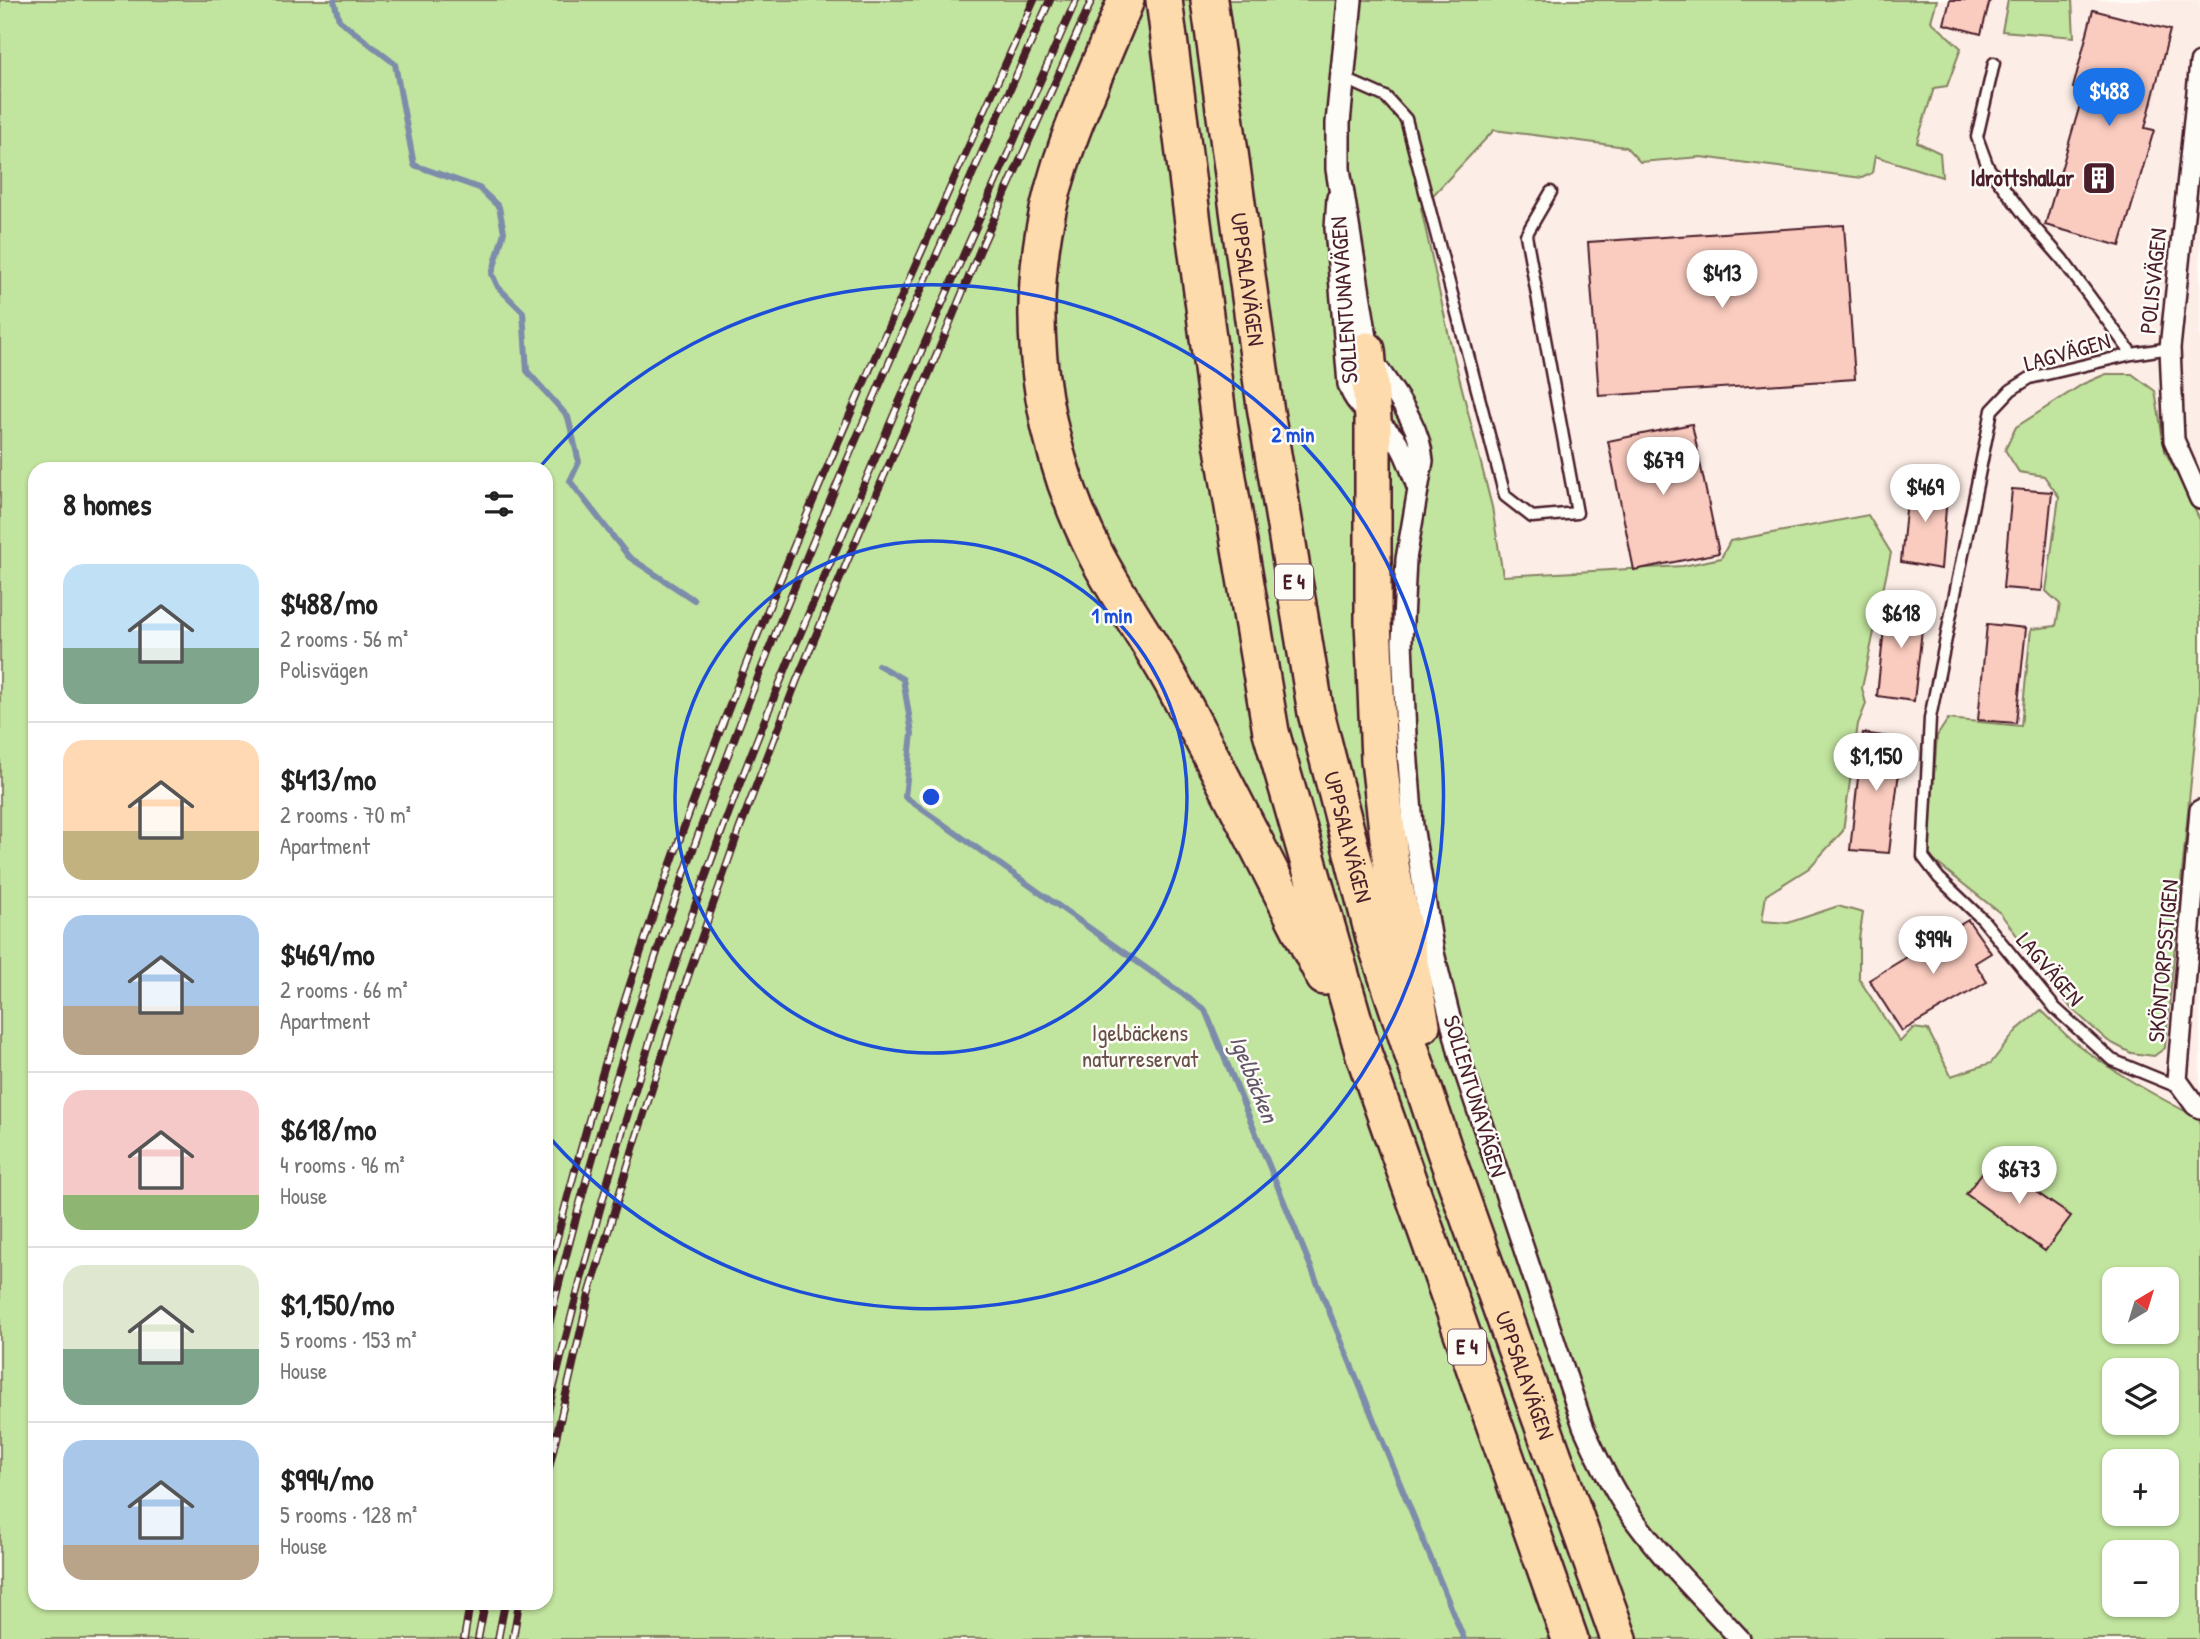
<!DOCTYPE html>
<meta charset="utf-8">
<style>
body{margin:0;font-family:"Patrick Hand",sans-serif;background:#f2f2f2;color:#222;height:100vh;display:flex;flex-direction:column;font-size:26px;white-space:nowrap}
*{box-sizing:border-box;margin:0}
p{font-size:23px;color:#767676}
.icon{flex:none;width:38px;height:38px;fill:none;stroke:currentColor;stroke-width:2;stroke-linecap:round;stroke-linejoin:round}
.map{position:relative;flex:1;overflow:hidden}
.details{position:absolute;left:28px;top:462px;width:525px;height:1148px;display:flex;flex-direction:column;background:#fff;border-radius:21px;box-shadow:0 2px 5px #0004}
.details>*{flex:none}
.needle{width:46px;rotate:38deg}
.fabs{position:absolute;left:2102px;top:1267px;display:grid;gap:14px}
.fabs a{display:grid;place-items:center;width:77px;height:77px;border-radius:14px;background:#fff;box-shadow:0 2px 5px #0004;font-size:35px}
.price{position:absolute;translate:-50% -60px;padding:0 16px;border-radius:24px;background:#fff;color:#222;font-size:23px;line-height:46px;filter:drop-shadow(0 2px 4px #0008)}
.price::after{content:'';position:absolute;left:50%;top:42px;width:21px;height:16px;margin-left:-10px;background:inherit;clip-path:polygon(0 0,100% 0,50% 100%)}
.price.selected{background:#1a73e8;color:#fff}
ul{padding:0;list-style:none}
li{display:flex;align-items:center;gap:21px;height:175px;padding:0 35px}
li+li{border-top:2px solid #e0e0e0}
li span{display:grid;place-items:center;flex:none;width:196px;height:140px;border-radius:21px;color:#555}
li>.icon{margin-inline-start:auto}
span .icon{width:84px;height:84px;fill:#fffc;stroke-width:1}
li b{font-size:30px}
h2{display:flex;justify-content:space-between;align-items:center;height:84px;padding:0 35px;font-size:30px}
.map>svg:first-child{display:block}
.built{fill:#fcede6;fill-rule:evenodd}
.green{fill:#c1e49e;stroke:#868264;stroke-width:2;fill-rule:evenodd}
.lines{fill:none;stroke-linecap:round;stroke-linejoin:round}
.stream{stroke:#7d8caa;stroke-width:6}
.building{fill:#facbbf;stroke:#4a1f2b;stroke-width:2}
.service-casing{stroke:#4a1f2b;stroke-width:15}
.minor-casing{stroke:#4a1f2b;stroke-width:24}
.tertiary-casing{stroke:#4a1f2b;stroke-width:28}
.motorway-casing{stroke:#4a1f2b;stroke-width:40}
.service{stroke:#fdfcf7;stroke-width:10}
.minor{stroke:#fdfcf7;stroke-width:19}
.tertiary{stroke:#fdfcf7;stroke-width:23}
.motorway{stroke:#fedbac;stroke-width:35}
.rail-casing{stroke:#4a1f2b;stroke-width:8}
.rail{stroke:#fdfcf7;stroke-width:5;stroke-dasharray:16;stroke-linecap:butt}
.ring{fill:none;stroke:#1d4ed8;stroke-width:3.5}
.labels{text-anchor:middle;stroke-width:5;stroke-linejoin:round;paint-order:stroke}
.shield{fill:#fdfcf7;stroke:#806168;stroke-width:2}
.shield-label{font-size:21px;font-weight:bold;fill:#4a1f2b}
.poi-label{font-size:23px;font-weight:bold;fill:#4a1f2b;stroke:#fdfcf7;text-anchor:end}
.street-label{font-size:23px;fill:#4a1f2b;stroke:#fdfcf7}
.park-label{font-size:23px;fill:#685048;stroke:#fdfcf7}
.water-label{font-size:24px;font-style:italic;fill:#64566a;stroke:#fdfcf7}
.centre{fill:#1d4ed8;stroke:#fdfcf7;stroke-width:3.5}
.ring-label{font-size:21px;text-anchor:middle;font-weight:bold;fill:#1d4ed8;stroke:#fdfcf7;stroke-width:5;stroke-linejoin:round;paint-order:stroke}
</style>
<div class="map">
<svg width="2200" height="1639" viewBox="0 0 2200 1639">
<rect width="100%" height="100%" fill="#fdfcf7"/>
<filter id="ink" filterUnits="userSpaceOnUse"><feTurbulence type="fractalNoise" baseFrequency=".0143" numOctaves="2"/><feDisplacementMap in="SourceGraphic" scale="14" xChannelSelector="R" yChannelSelector="G"/><feConvolveMatrix kernelMatrix="1 2 1 2 8 2 1 2 1" color-interpolation-filters="sRGB"/></filter>
<g filter="url(#ink)">
<path class="built" d="M1380,0H2200V1599L2073,1639L1586,1353ZM2114,1279H2166V1332H2114ZM2114,1370H2166V1423H2114ZM2114,1461H2166V1514H2114ZM2114,1552H2166V1605H2114Z"/>
<path class="green" d="M0,0H1937L1931,21L1961,48L1947,86L1934,88L1917,142L1940,153L1942,177L1875,156L1872,173L1862,178L1701,157L1640,162L1626,147L1494,130L1421,208L1450,341L1492,507L1503,576L1683,566L1721,558L1730,541L1868,515L1891,553L1862,688L1866,704L1858,724L1843,831L1809,868L1766,895L1762,921L1788,923L1838,906L1863,913L1859,939V979L1900,1042L1913,1028L1928,1030L1951,1076L1991,1063L2017,1030L2041,1010C2052,1020 2062,1032 2073,1041C2112,1072 2156,1096 2200,1119V1639H0ZM35,469H546V1603H35ZM2114,1279H2166V1332H2114ZM2114,1370H2166V1423H2114ZM2114,1461H2166V1514H2114ZM2114,1552H2166V1605H2114Z
M2008,0H2072L2074,37L2002,31Z
M2106,374H2132L2155,391L2165,451L2200,520V688L2165,1048L2154,1056L2131,1053L2108,1041L2071,1008L2000,913L1928,856L1937,736L1948,719L2021,726L2031,629L2056,626L2060,604L2046,591L2059,497L2044,476L2019,472L2005,450L2016,427L2083,384Z"/>
<g class="lines">
<path class="stream" d="M334,0L339,20L395,64L414,165L479,188L499,207L504,232L492,274L498,287L523,312L527,371L568,417L579,462L570,481L629,557L694,600
M878,665L903,679L912,733L905,797L1205,1010L1464,1639"/>
</g>
<path class="building" d="M1950,0H1990L1981,34L1944,24Z
M2093,10L2170,30L2145,128L2154,130L2120,246L2045,225L2084,91L2073,88Z
M1844,225L1855,379L1599,396L1588,242Z
M1692,424L1719,553L1634,570L1608,441Z
M1909,479L1948,484L1941,569L1901,562Z
M2012,489L2052,492L2042,591L2003,588Z
M1887,599L1925,603L1914,701L1877,696Z
M1987,624L2026,628L2016,723L1978,720Z
M1863,733L1903,739L1889,853L1850,850Z
M1968,920L1991,953L1975,963L1987,982L1902,1031L1869,980Z
M1991,1161L2071,1216L2045,1251L1966,1194Z"/>
<g class="lines">
<g class="service-casing">
<path id="service" d="M1994,63L1977,137L1988,167L2029,221L2062,259L2132,354
M1343,78L1386,97L1406,119L1505,496L1532,517L1577,513L1526,235L1551,192
M2170,348L2132,354L2030,378L2011,390L1992,410L1930,718L1923,857L1939,878L1983,920L2055,1008L2112,1060L2178,1087"/>
</g>
<g class="minor-casing">
<path id="minor" d="M2200,63L2170,348L2174,440L2200,499
M1337,198L1335,228L1348,384C1356,411 1381,420 1397,441C1407,455 1411,471 1417,487
M1374,362C1394,393 1420,423 1423,461L1406,559L1402,641L1406,736L1413,826L1434,953L1460,1058L1583,1426C1594,1451 1606,1476 1620,1499C1653,1551 1699,1594 1740,1639
M2200,810L2177,1080L2195,1105L2200,1108"/>
</g>
<g class="tertiary-casing">
<path id="tertiary" d="M1350,0L1338,123V169L1367,350"/>
</g>
<g class="motorway-casing">
<g id="motorway">
<path d="M1126,0C1096,75 1058,150 1044,230C1025,342 1045,454 1096,555C1120,601 1151,643 1175,688C1226,783 1275,880 1324,977"/>
<path d="M1164,0L1220,430L1271,732L1364,1055L1570,1639"/>
<path id="s1" d="M1209,0L1265,406L1316,713L1374,938L1444,1149L1619,1639"/>
<path d="M1367,350L1373,419V621L1379,760L1391,865L1422,1025"/>
</g>
</g>
<use href="#service" class="service"/>
<use href="#minor" class="minor"/>
<use href="#tertiary" class="tertiary"/>
<use href="#motorway" class="motorway"/>
<g class="rail-casing">
<path id="rail" d="M546,1280C573,1176 601,1071 635,969C744,636 892,319 1034,0
M546,1337C655,871 856,435 1050,0
M546,1419C593,1219 652,1021 723,828C768,706 820,587 871,468C938,311 1007,156 1076,0
M546,1481L589,1295L635,1142L685,985L739,830L797,680L866,517L925,383L980,250L1092,0
M464,1639L470,1603
M478,1639L485,1603
M498,1639L505,1603
M513,1639L519,1603"/>
</g>
<use href="#rail" class="rail"/>
</g>
</g>
<g class="ring">
<circle cx="931" cy="797" r="256"/>
<path d="M539 468A512 512 0 1 1 548 1136"/>
</g>
<defs>
<g id="building-square" transform="scale(1.75)"><rect x="-9" y="-9" width="18" height="18" rx="4" fill="#4a1f2b" stroke="#fdfcf7"/><path d="M-4-6H4V6H1V3H-1V6H-4ZM-2.5-4.3h1.7v1.8h-1.7ZM.8-4.3h1.7v1.8H.8ZM-2.5-1h1.7V.8h-1.7ZM.8-1h1.7V.8H.8Z" fill="#fff"/></g>
</defs>
<g fill-rule="evenodd">
<use href="#building-square" x="2099" y="178"/>
</g>
<g class="labels">
<g class="shield">
<rect x="1275" y="564.5" width="38" height="35" rx="5"/>
<rect x="1448" y="1329.5" width="38" height="35" rx="5"/>
</g>
<g class="shield-label">
<text x="1294" y="589">E 4</text>
<text x="1467" y="1354">E 4</text>
</g>
<g class="poi-label">
<text x="2074" y="186">Idrottshallar</text>
</g>
<g class="street-label">
<text dy="8" stroke="none"><textPath href="#s1" startOffset="282">UPPSALAVÄGEN</textPath></text>
<text transform="translate(2153 281) rotate(-84)" y="8">POLISVÄGEN</text>
<text transform="translate(1344 300) rotate(-94)" y="8">SOLLENTUNAVÄGEN</text>
<text transform="translate(2067 352) rotate(-16)" y="8">LAGVÄGEN</text>
<text dy="8" stroke="none"><textPath href="#s1" startOffset="849">UPPSALAVÄGEN</textPath></text>
<text transform="translate(2163 961) rotate(-85)" y="8">SKÖNTORPSSTIGEN</text>
<text transform="translate(2050 969) rotate(49)" y="8">LAGVÄGEN</text>
<text transform="translate(1475 1096) rotate(73)" y="8">SOLLENTUNAVÄGEN</text>
<text dy="8" stroke="none"><textPath href="#s1" startOffset="1416">UPPSALAVÄGEN</textPath></text>
</g>
<g class="park-label">
<text x="1140" y="1041">Igelbäckens<tspan x="1140" dy="26">naturreservat</tspan></text>
</g>
<g class="water-label">
<text transform="translate(1254 1079) rotate(68)" y="8">Igelbäcken</text>
</g>
</g>
<circle cx="931" cy="797" r="10" class="centre"/>
<g class="ring-label">
<text x="1293" y="442">2 min</text>
<text x="1112" y="623">1 min</text>
</g>
</svg>
<div class="fabs">
<a><svg class="needle" viewBox="-14 -14 28 28"><path d="M0-13l5 13h-10z" fill="#e53935"/><path d="M0 13l5-13h-10z" fill="#767676"/></svg></a>
<a><svg class="icon" aria-label="layers" viewBox="0 0 24 24"><path d="M12 4l9 5-9 5-9-5zM3 14l9 5 9-5"/></svg></a>
<a>+</a>
<a>−</a>
</div>
<b class="price selected" style="left:2109px;top:128px">$488</b>
<b class="price" style="left:1722px;top:310px">$413</b>
<b class="price" style="left:1663px;top:497px">$679</b>
<b class="price" style="left:1925px;top:524px">$469</b>
<b class="price" style="left:1901px;top:650px">$618</b>
<b class="price" style="left:1876px;top:793px">$1,150</b>
<b class="price" style="left:1933px;top:976px">$994</b>
<b class="price" style="left:2019px;top:1206px">$673</b>
<section class="details">
<h2>8 homes<svg class="icon" aria-label="filters" viewBox="0 0 24 24"><path d="M4 7h16M4 17h16"/><circle cx="9" cy="7" r="2"/><circle cx="15" cy="17" r="2"/></svg></h2>
<ul>
<li><span style="background:linear-gradient(#bfe0f5 60%,#7fa58c 0)"><svg class="icon" aria-label="home" viewBox="0 0 24 24"><path d="M3 11l9-7 9 7M6 9v11h12V9"/></svg></span><div><b>$488/mo</b><p>2 rooms · 56 m²</p><p>Polisvägen</p></div></li>
<li><span style="background:linear-gradient(#ffd9b3 65%,#c2b280 0)"><svg class="icon" aria-label="home" viewBox="0 0 24 24"><path d="M3 11l9-7 9 7M6 9v11h12V9"/></svg></span><div><b>$413/mo</b><p>2 rooms · 70 m²</p><p>Apartment</p></div></li>
<li><span style="background:linear-gradient(#a9c7e8 65%,#b9a48a 0)"><svg class="icon" aria-label="home" viewBox="0 0 24 24"><path d="M3 11l9-7 9 7M6 9v11h12V9"/></svg></span><div><b>$469/mo</b><p>2 rooms · 66 m²</p><p>Apartment</p></div></li>
<li><span style="background:linear-gradient(#f6c9c9 75%,#8fb573 0)"><svg class="icon" aria-label="home" viewBox="0 0 24 24"><path d="M3 11l9-7 9 7M6 9v11h12V9"/></svg></span><div><b>$618/mo</b><p>4 rooms · 96 m²</p><p>House</p></div></li>
<li><span style="background:linear-gradient(#dfe7d0 60%,#7fa58c 0)"><svg class="icon" aria-label="home" viewBox="0 0 24 24"><path d="M3 11l9-7 9 7M6 9v11h12V9"/></svg></span><div><b>$1,150/mo</b><p>5 rooms · 153 m²</p><p>House</p></div></li>
<li><span style="background:linear-gradient(#a9c7e8 75%,#b9a48a 0)"><svg class="icon" aria-label="home" viewBox="0 0 24 24"><path d="M3 11l9-7 9 7M6 9v11h12V9"/></svg></span><div><b>$994/mo</b><p>5 rooms · 128 m²</p><p>House</p></div></li>
</ul>
</section>
</div>
